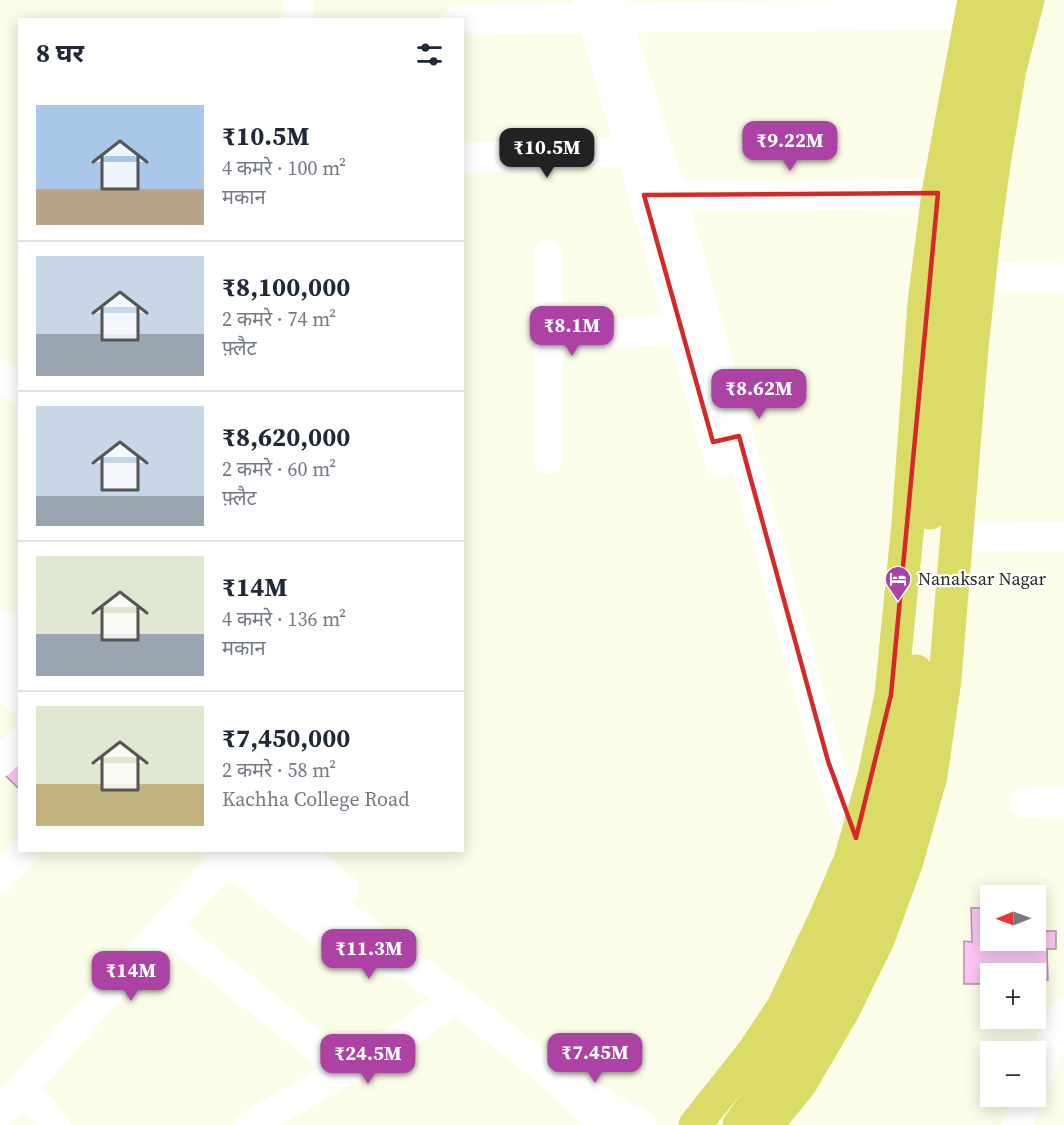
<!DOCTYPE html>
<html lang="hi">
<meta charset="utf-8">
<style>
body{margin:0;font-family:"Source Serif 4","Noto Sans Devanagari",serif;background:#f6f6f7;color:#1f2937;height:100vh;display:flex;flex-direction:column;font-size:22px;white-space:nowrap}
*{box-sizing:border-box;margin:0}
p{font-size:20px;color:#747a83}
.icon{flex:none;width:33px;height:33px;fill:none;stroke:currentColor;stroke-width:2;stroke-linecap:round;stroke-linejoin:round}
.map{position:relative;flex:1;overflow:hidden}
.panel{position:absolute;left:18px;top:18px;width:446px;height:834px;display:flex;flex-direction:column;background:#fff;border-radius:0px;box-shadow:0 3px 15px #0003}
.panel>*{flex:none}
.needle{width:39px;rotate:269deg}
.tools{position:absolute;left:980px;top:885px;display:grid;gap:12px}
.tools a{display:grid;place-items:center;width:66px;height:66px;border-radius:0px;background:#fff;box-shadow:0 3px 15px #0003;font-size:30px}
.price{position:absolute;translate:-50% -51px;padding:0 14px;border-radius:12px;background:#ac42a3;color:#fff;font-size:20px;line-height:39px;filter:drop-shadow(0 2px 3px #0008)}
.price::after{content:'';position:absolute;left:50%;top:36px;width:18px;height:14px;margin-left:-9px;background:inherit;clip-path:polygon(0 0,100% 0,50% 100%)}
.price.selected{background:#222;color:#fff}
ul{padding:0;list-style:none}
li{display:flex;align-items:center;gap:18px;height:150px;padding:0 18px}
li+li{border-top:2px solid #e0e1e3}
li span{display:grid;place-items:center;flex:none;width:168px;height:120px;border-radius:0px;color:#555}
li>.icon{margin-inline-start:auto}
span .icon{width:72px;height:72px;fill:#fffc;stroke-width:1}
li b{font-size:26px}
h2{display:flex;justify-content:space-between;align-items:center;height:72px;padding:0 18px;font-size:26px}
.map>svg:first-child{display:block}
.building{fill:#fac5f3;stroke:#a897a5;stroke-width:1.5}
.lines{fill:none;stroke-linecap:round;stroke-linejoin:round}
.minor{stroke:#fff;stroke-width:30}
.major{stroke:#dadc67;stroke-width:33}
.marked{fill:none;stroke:#d62828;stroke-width:4.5;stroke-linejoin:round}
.labels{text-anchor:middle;stroke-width:4.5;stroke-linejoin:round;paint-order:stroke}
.poi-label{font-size:18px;fill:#2a2a22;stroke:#fff;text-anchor:start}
</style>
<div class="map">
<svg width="1064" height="1125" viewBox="0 0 1064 1125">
<rect width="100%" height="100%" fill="#fcfde8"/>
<path class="building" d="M20,758V790L3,773Z
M971,908H990V940H1035V925H1044V931H1056V949H1047L1048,980H1036V990L1035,974H990V984H964V941L972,942Z"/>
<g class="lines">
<path class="minor" d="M298,0L299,20
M614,0L617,19L672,195L828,761L844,808L856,838
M588,1L720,463
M458,20C629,18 799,15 970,15
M462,158L631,152
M653,195L790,196L938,193
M980,277L1064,278
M548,337L682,329
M0,375L20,390
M548,459V255
M956,536L1064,537
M0,625L20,640
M0,655L20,670
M0,684L20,699
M0,762L20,743
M1024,803L1064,802
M215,850L310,924L340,943L394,963
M260,850L415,970L455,998L555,1077L602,1125
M296,850L344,889
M0,879L25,850
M166,927L346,1070
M1035,1081L1064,1013
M22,1089L55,1125
M583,1093L641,1125
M0,1113L226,859
M250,1125L394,1043L455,998
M1017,1125L1029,1096"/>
<path class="major" d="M930,513L952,274L969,146L1003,0
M695,1125L753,1052L783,1007L825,918L850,860L874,776L891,695L908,524L924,303L938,193L974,0
M739,1125C753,1105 768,1086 781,1065C856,946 903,812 916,671
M767,1125L801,1083L843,1011L878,940L907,861L931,776L945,679L972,348L983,245L994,164L1010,69L1028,0"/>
</g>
<path class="marked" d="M938,193L891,695L856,838L828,761L739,436L713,442L644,195Z"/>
<defs>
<g id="hotel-pin" transform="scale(1.35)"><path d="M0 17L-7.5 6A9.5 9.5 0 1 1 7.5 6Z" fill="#ac42a3" stroke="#fff"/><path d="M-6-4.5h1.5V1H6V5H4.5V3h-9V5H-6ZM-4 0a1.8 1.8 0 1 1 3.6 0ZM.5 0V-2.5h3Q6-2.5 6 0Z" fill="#fff"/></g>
</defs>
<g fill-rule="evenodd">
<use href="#hotel-pin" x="898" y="579"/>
</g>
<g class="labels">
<g class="poi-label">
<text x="918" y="585">Nanaksar Nagar</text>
</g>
</g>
</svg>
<div class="tools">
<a><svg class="needle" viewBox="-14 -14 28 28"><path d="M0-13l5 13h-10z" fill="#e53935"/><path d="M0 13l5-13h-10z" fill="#747a83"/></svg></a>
<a>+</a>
<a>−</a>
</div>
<b class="price" style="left:790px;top:172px">₹9.22M</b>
<b class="price selected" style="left:547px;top:179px">₹10.5M</b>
<b class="price" style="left:572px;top:357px">₹8.1M</b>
<b class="price" style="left:759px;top:420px">₹8.62M</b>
<b class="price" style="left:369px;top:980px">₹11.3M</b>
<b class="price" style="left:131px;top:1002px">₹14M</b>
<b class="price" style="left:595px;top:1084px">₹7.45M</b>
<b class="price" style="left:368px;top:1085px">₹24.5M</b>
<section class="panel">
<h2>8 घर<svg class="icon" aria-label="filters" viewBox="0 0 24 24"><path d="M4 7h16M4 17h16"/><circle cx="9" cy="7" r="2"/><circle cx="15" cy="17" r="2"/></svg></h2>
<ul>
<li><span style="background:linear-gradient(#a9c7e8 70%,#b9a48a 0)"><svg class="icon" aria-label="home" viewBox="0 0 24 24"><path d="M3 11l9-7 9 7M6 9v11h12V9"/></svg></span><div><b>₹10.5M</b><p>4 कमरे · 100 m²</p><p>मकान</p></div></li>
<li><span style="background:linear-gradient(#c9d6e8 65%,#9aa5b1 0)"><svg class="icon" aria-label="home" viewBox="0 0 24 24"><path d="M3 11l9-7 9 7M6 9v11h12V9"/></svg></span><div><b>₹8,100,000</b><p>2 कमरे · 74 m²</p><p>फ़्लैट</p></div></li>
<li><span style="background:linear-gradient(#c9d6e8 75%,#9aa5b1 0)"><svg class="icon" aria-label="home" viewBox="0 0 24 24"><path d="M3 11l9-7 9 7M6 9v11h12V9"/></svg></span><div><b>₹8,620,000</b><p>2 कमरे · 60 m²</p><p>फ़्लैट</p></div></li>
<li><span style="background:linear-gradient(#dfe7d0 65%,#9aa5b1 0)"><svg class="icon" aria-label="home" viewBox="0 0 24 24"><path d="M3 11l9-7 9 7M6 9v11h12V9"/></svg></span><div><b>₹14M</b><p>4 कमरे · 136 m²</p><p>मकान</p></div></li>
<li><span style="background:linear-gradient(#dfe7d0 65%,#c2b280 0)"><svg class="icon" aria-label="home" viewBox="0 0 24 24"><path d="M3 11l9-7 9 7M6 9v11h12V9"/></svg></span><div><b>₹7,450,000</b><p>2 कमरे · 58 m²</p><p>Kachha College Road</p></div></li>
</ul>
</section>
</div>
